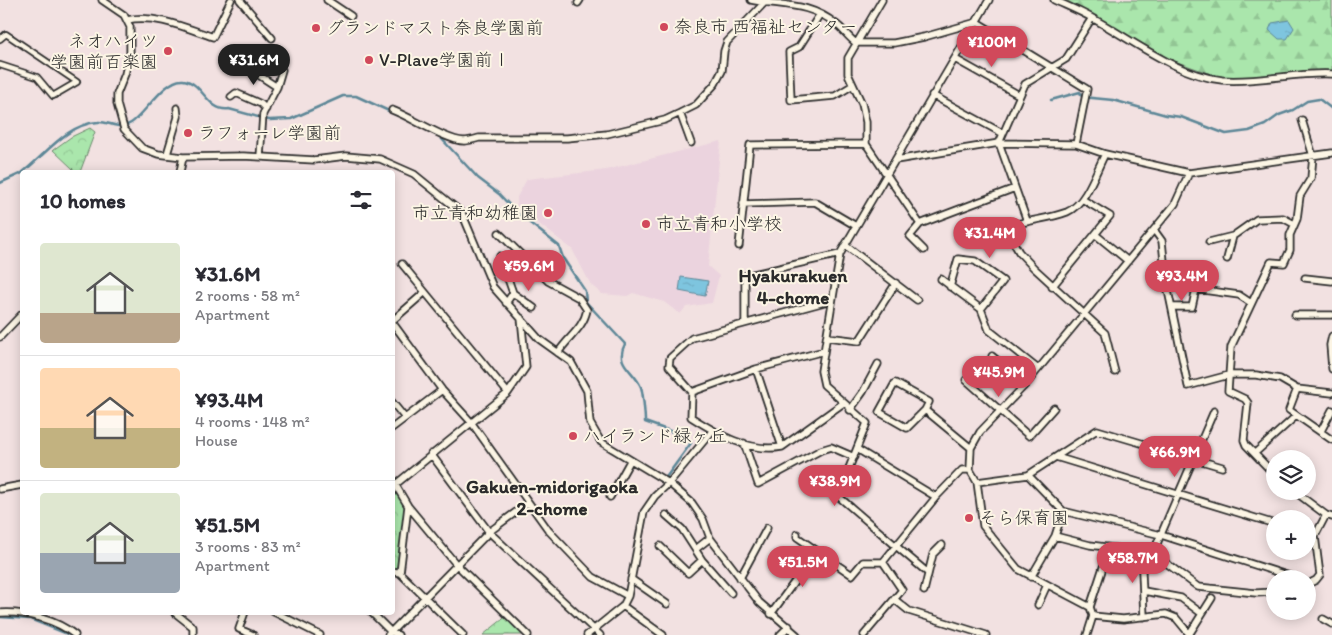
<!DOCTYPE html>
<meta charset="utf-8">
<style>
body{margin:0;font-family:Itim,"Klee One",sans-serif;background:#f7f7f7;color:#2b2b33;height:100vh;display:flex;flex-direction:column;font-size:19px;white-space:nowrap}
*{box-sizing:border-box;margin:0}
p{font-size:16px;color:#7c7c81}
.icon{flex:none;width:28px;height:28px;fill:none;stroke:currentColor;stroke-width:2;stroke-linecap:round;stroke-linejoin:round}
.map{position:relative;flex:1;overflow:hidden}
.sheet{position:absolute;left:20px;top:170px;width:375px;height:445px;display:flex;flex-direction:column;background:#fff;border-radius:5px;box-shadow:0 2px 12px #0003}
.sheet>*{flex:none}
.fabs{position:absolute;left:1266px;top:450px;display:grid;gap:10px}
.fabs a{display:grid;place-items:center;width:50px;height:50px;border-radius:50%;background:#fff;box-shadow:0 2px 12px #0003;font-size:25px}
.price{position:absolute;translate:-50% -42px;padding:0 11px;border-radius:18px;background:#d1495b;color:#fff;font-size:16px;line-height:32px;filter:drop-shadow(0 1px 2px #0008)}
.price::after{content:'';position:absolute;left:50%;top:30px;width:15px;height:11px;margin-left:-8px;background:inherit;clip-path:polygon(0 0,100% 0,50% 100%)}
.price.current{background:#222;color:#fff}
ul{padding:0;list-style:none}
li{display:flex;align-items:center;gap:15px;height:125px;padding:0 20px}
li+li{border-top:1px solid #e1e1e2}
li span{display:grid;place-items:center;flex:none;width:140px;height:100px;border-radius:5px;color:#555}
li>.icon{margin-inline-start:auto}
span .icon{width:60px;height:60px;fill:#fffc;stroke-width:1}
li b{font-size:21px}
h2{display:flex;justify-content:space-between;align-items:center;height:60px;padding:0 20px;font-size:21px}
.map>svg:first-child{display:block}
.built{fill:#ebd3de}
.forest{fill:url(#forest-firs);stroke:#6a886c}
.park{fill:url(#park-crowns);stroke:#6a886c}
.water{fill:url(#water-ripples);stroke:#5d8797}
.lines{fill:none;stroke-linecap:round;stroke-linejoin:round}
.stream{stroke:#5d8797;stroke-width:2.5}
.pedestrian-casing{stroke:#2b2b2b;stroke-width:8}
.minor-casing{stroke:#2b2b2b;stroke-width:9}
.pedestrian{stroke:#fcf5e5;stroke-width:4.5}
.minor{stroke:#fcf5e5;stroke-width:5.5}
.poi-dot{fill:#d1495b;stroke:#fcf5e5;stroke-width:2}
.labels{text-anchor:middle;stroke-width:4;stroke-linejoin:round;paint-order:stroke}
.poi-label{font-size:18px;fill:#2b2b2b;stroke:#fcf5e5;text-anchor:start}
.neighbourhood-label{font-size:19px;font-weight:bold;fill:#2b2b2b;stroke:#fcf5e5}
</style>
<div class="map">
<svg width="1332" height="635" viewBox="0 0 1332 635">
<defs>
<pattern id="forest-firs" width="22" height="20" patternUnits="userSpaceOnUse" patternTransform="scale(1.25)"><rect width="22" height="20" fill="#aae6ac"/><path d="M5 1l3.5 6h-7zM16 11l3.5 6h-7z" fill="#92c594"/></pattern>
<pattern id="park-crowns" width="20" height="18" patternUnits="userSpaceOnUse" patternTransform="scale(1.25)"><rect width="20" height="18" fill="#aae6ac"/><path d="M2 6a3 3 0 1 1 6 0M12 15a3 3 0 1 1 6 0" fill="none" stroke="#92c594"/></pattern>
<pattern id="water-ripples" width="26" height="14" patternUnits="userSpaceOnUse" patternTransform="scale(1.25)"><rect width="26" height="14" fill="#7ec5df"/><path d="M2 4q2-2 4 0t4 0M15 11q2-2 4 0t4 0" fill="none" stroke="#6da9c0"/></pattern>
</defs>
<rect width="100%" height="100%" fill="#f2e1e1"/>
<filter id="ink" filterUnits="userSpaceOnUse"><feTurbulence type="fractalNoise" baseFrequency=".02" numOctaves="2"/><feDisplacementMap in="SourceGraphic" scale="10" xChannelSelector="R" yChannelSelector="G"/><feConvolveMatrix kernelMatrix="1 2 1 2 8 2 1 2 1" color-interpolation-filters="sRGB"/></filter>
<g filter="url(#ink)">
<path class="built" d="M721,141L708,266L719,276L712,303L686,307L680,314L664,302L633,293L627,296L602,294L591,285L572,249L517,207V197L527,179L606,170Z"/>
<path class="forest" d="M1066,0H1332V71L1247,79L1226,78L1211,74L1169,59Z"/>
<path class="park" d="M90,128L95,132L80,172H72L73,169L53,150L71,137Z
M392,479L408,506L400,573L393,571Z
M508,615L526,635H483Z"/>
<path class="water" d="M1289,20L1294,28L1287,39H1279L1269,30L1272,23Z
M681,277L708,281L705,296L679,291Z"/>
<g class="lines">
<path class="stream" d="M1051,100L1080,92L1082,97L1113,100L1166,115L1181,117L1226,134L1249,131L1265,125L1279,115L1293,110L1307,101L1319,99L1332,109
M439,136L478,178L499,194L516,212L559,246L563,258L585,291L586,302L625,344C614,364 634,370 641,387C643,393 645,415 645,422L681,435L691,443L667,476
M23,172C45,155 67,124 98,122C109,121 119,131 131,123C144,115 166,78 183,80C203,82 207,112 229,109L269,120L291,119L343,96H356L391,112
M0,183L22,173
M0,617L30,619L70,635"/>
<g class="pedestrian-casing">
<path id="pedestrian" d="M0,39L6,34L77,82L53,96L37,77L0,65"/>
</g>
<g class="minor-casing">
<path id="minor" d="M102,0L124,15L130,27V53L125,74L117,94V104L124,129L142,148L158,154L183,157L243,156L314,160L346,156L380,159L414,174L462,213L493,287L539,339L571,362L587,391L590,423L601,442L669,483L692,503L703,519L710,538L759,602L797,635
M240,0L272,38
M327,0L351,16
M751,0C782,6 809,2 836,24C843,29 848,37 856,43H894L924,37L977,22L1087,89L1076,144
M882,0L848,58V74L862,104L866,122V144L920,224L1015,188
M1054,0C1067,6 1080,11 1092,18C1131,39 1176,75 1222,80C1259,83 1295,72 1332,74
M578,3L580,0
M820,14L799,47L789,52L791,100L835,96L853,85
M127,20C156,14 186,28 213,37L231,0
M244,59L251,70L277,87L263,114L260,157
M955,59L1019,95
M277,87L282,70
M932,95L1002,133
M231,97L236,93L261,104L266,109
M392,110C411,117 447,141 464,141C469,141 475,139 479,138H567L607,134L665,120L680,113L696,105L715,84L722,71L724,51L727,42L767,0
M680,113L691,143
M167,154L178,117L177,108
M1105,154C1096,171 1086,204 1067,212C1049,219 1028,220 1010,226L1007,231L1019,252L1034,268L1105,333L1115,372
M896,160L999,143L1076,144L1105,154L1189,173L1332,153
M180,172L183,157
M743,204L815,202L856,226
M1027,221L999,143L1025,84L1066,59L1092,18
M920,224L910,236L924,250
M1154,230L1162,241L1166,281L1188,386L1229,375H1256L1280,379L1297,389L1332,393
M499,233L548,281L579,298L587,310C583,329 568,337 558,353
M1096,235L1128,261
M1209,242L1233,236L1257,219L1283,218L1294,224
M845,245L917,300
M739,246L750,145L866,144
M500,256L513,293L506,303
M1227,259L1233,236
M402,264L508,393
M1305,278L1332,281
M941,279L981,309L989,330L1038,369
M950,287L958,259L975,261L1003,281L981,309
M1052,287L1110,216L1082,199
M513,293L534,308
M832,300L692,338L670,358L669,366L692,392L691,417C718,434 749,453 782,447L842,404
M1172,307H1192L1196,289L1239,295L1251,303
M1295,315H1332
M392,321L424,293
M392,322L442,390L471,422L549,531L593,577L628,596
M745,322V276L840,254
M1332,336L1330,345L1332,369
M0,337L22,314
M827,337L859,341L896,283
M992,356L1026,384
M756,369L782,447
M966,380L1029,436L1054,408
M1297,389L1289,410L1332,440
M692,392L756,369L824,351
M392,402L405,418
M850,410L863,392L878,364
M925,410L907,428L879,412L895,383L929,402L925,410L971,448
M392,428L442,390
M1321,431L1332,410
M744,443L758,484L821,450L831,447L854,457
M857,449L936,497L962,470H970
M1255,453L1296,416
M431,454L489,532L600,635
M1056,457L1275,524
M1028,475L1063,511L1161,535L1299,579
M1275,475L1246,445L1244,440L1248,403L1245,399L1228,391L1231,347L1271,262L1284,263L1290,250V235L1297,219L1300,196L1311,178L1313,156L1302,120
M392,479L408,506L456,564L528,635
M977,482L1028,475L1097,430L1222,467
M396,484L508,393L526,367L521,318
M0,489L22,485
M1294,491L1326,515L1332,517
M610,497L630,461
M666,515L682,529L702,560L731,593
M797,534V537L852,575L863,562H883
M1308,534L1315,536
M1055,536L1090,545L1153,553L1198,587L1256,593L1275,592
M660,546L688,573L702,560
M696,549L710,538
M1141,550L1144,617
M1153,553L1214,411
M392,571L400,573L463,635
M400,573L408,506
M928,573L896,546L936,497
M1031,577L1055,536L1063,511
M740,578L767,528
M631,579L667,604
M1308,584L1316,580L1320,575L1315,536L1326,515
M924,591L933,554L942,545
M1144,591L1181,598L1201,613
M894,599L909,611L986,635
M1038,605L1047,585
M623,606L663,635
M1090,607L1018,569L983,526L977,482L970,470L971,448L980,432L1026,384L1175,204L1189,173
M174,612L193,627V635
M245,612L239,629L253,635
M274,612L320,635
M371,612L391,632L398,635
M0,613C24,611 57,620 75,635
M771,614L817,551
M1093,616L1123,619L1166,614L1176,618L1190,635
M1323,619L1332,624
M1190,633L1212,598
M388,635L489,532L528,503
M587,635L623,606L628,596L644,512L655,496L669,483L713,430
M780,635L789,626
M864,635L902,590L883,562L896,546L831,490L847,473L867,423L824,385L821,371L840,254L989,0
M1087,635L1093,616L1090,607L1109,549"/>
</g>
<use href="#pedestrian" class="pedestrian"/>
<use href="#minor" class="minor"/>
</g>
</g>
<g class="poi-dot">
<circle cx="664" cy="27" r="5"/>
<circle cx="316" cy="28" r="5"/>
<circle cx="168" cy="51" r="5"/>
<circle cx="369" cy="60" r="5"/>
<circle cx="188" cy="133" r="5"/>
<circle cx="548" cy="213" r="5"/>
<circle cx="646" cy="224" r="5"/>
<circle cx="573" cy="436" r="5"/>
<circle cx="969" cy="518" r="5"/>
</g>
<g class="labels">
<g class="poi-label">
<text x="674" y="33">奈良市 西福祉センター</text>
<text x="326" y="34">グランドマスト奈良学園前</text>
<text x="158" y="47" text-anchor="end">ネオハイツ<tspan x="158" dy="21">学園前百楽園</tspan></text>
<text x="379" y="66">V-Plave学園前Ⅰ</text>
<text x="198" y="139">ラフォーレ学園前</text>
<text x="538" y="219" text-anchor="end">市立青和幼稚園</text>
<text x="656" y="230">市立青和小学校</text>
<text x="583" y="442">ハイランド緑ヶ丘</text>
<text x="979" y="524">そら保育園</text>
</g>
<g class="neighbourhood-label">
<text x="793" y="282">Hyakurakuen<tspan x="793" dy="22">4-chome</tspan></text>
<text x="552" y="493">Gakuen-midorigaoka<tspan x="552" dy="22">2-chome</tspan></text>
</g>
</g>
</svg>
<div class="fabs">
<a><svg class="icon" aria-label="layers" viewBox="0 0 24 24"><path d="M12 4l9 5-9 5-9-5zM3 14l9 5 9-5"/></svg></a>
<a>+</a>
<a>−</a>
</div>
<b class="price" style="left:992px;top:68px">¥100M</b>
<b class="price current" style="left:254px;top:86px">¥31.6M</b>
<b class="price" style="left:990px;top:259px">¥31.4M</b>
<b class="price" style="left:529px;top:292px">¥59.6M</b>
<b class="price" style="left:1182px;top:302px">¥93.4M</b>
<b class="price" style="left:999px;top:398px">¥45.9M</b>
<b class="price" style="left:1175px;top:478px">¥66.9M</b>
<b class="price" style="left:835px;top:507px">¥38.9M</b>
<b class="price" style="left:1133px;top:584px">¥58.7M</b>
<b class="price" style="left:803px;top:588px">¥51.5M</b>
<section class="sheet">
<h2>10 homes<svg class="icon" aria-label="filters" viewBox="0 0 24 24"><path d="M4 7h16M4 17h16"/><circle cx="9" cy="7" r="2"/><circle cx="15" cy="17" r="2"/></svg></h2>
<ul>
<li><span style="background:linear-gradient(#dfe7d0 70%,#b9a48a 0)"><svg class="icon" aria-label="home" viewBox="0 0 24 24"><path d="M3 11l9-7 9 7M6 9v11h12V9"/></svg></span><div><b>¥31.6M</b><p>2 rooms · 58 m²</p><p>Apartment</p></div></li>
<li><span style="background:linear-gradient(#ffd9b3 60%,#c2b280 0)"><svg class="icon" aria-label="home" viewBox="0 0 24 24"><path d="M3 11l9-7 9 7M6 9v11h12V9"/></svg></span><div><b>¥93.4M</b><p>4 rooms · 148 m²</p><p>House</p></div></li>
<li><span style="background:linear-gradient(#dfe7d0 60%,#9aa5b1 0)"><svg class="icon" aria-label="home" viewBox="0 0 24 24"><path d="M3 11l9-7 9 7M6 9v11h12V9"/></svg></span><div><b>¥51.5M</b><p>3 rooms · 83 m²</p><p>Apartment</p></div></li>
</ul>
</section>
</div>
